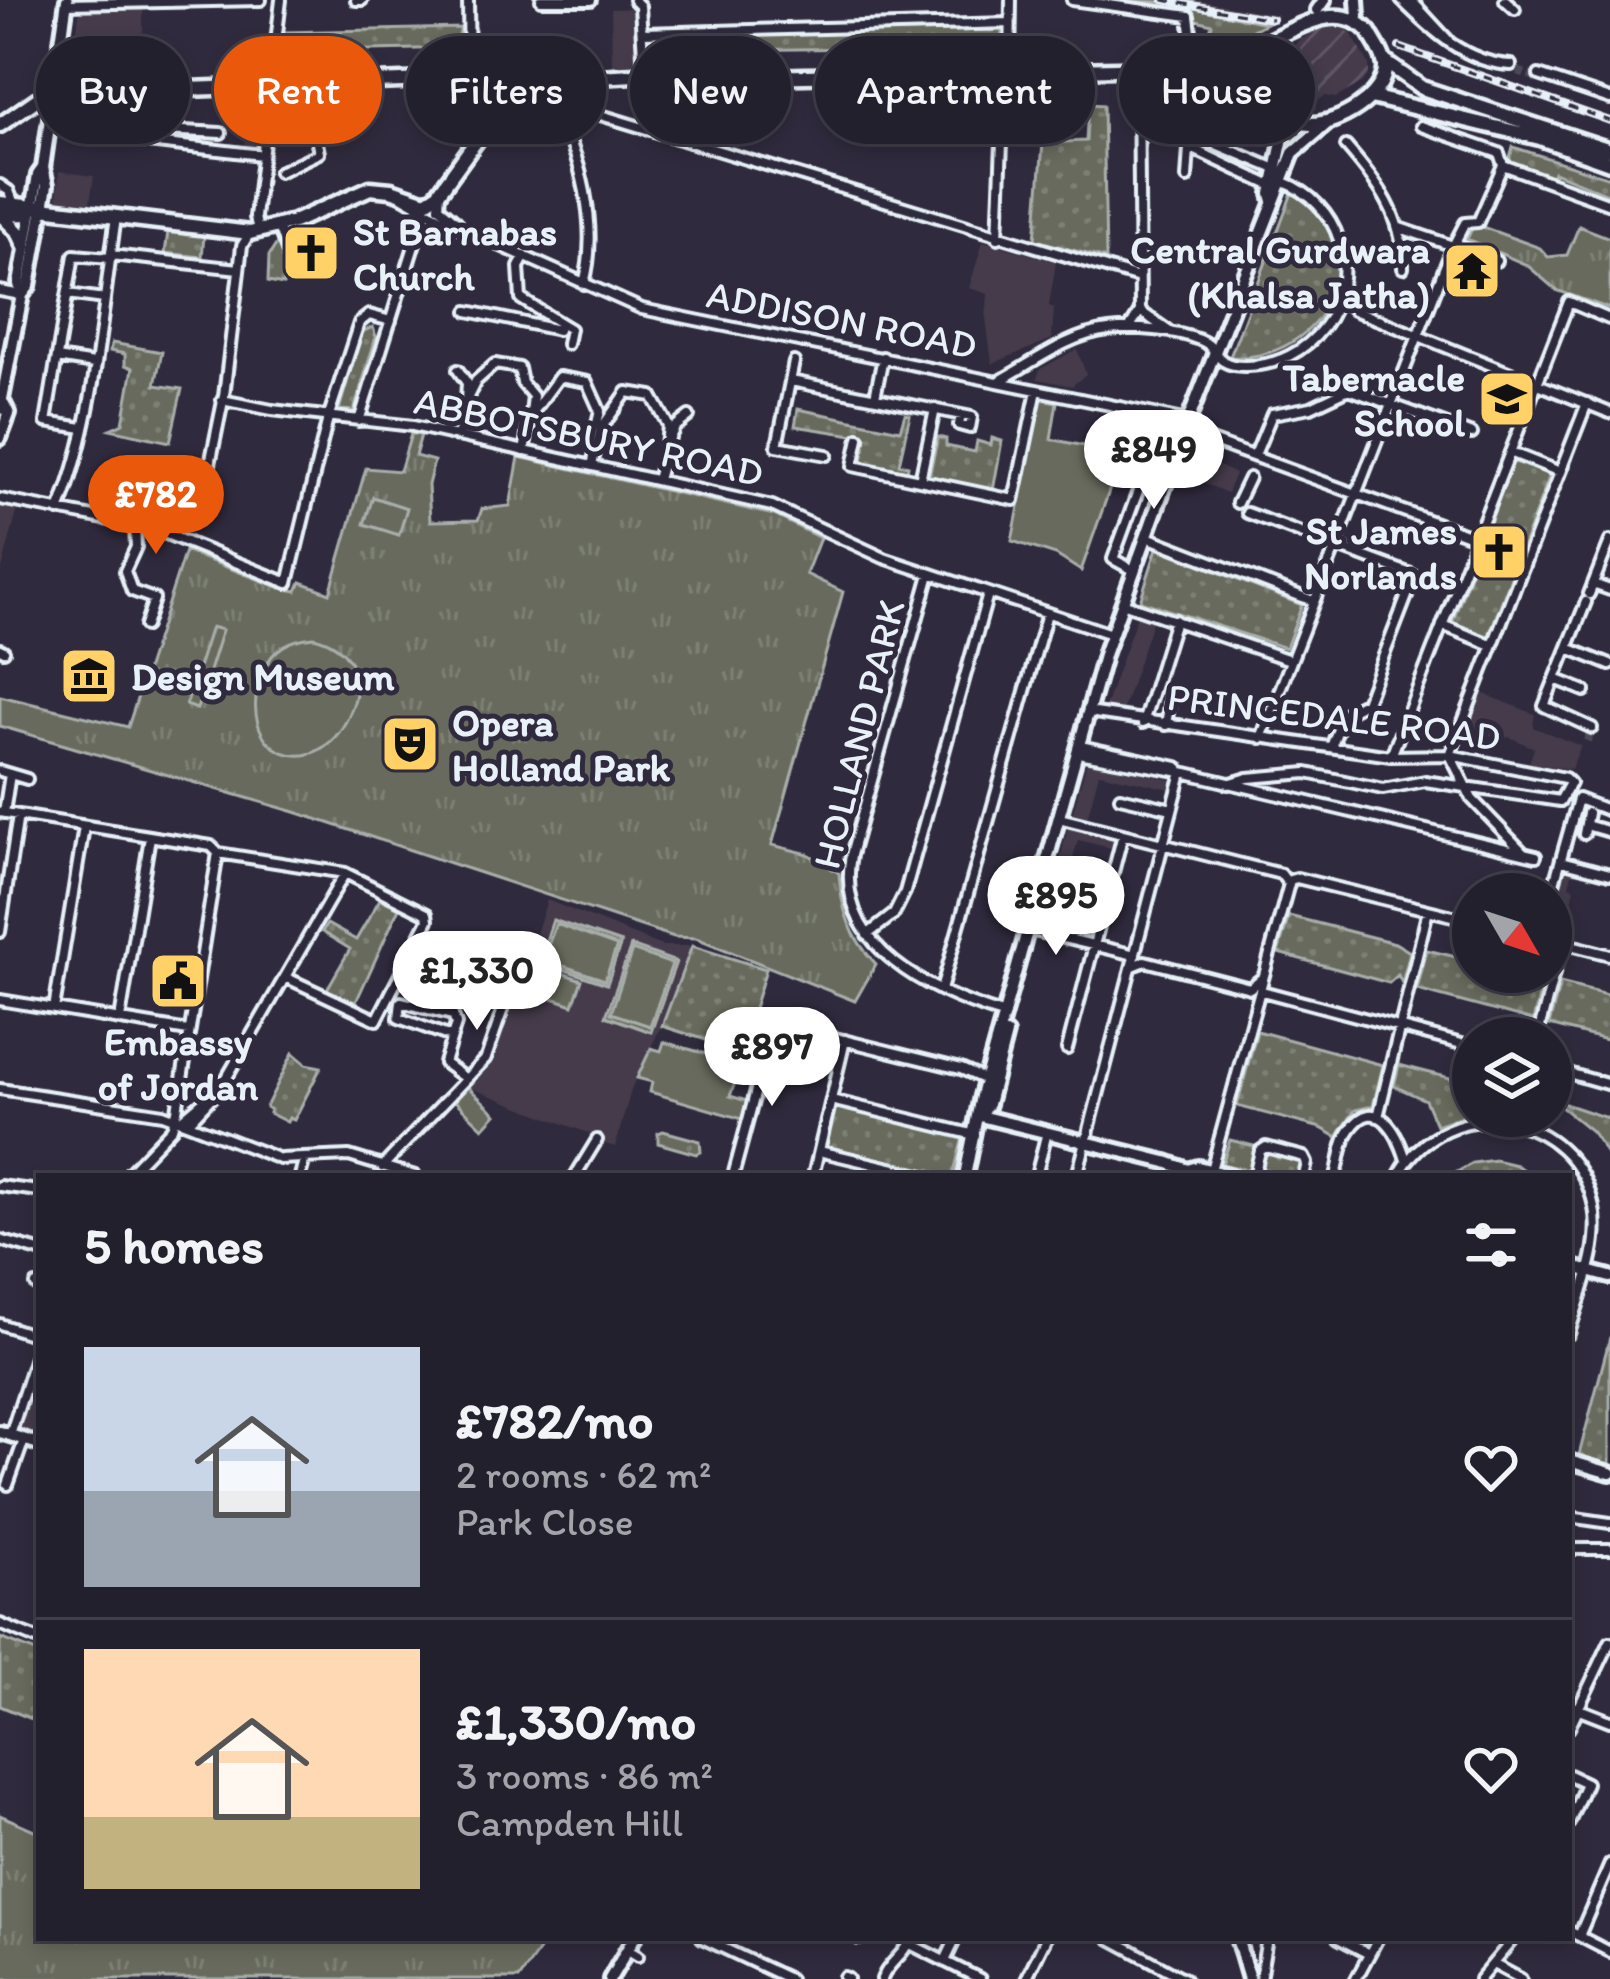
<!DOCTYPE html>
<meta charset="utf-8">
<style>
body{margin:0;font-family:Itim,sans-serif;background:#2b2836;color:#f1f3f6;height:100vh;display:flex;flex-direction:column;font-size:45px;white-space:nowrap}
*{box-sizing:border-box;margin:0}
p{font-size:39px;color:#a3a3aa}
.icon{flex:none;width:66px;height:66px;fill:none;stroke:currentColor;stroke-width:2;stroke-linecap:round;stroke-linejoin:round}
.map{position:relative;flex:1;overflow:hidden}
.drawer{position:absolute;left:36px;top:1173px;width:1536px;height:768px;display:flex;flex-direction:column;background:#23202e;border-radius:0px;box-shadow:0 6px 18px #0003,0 0 0 3px #403e4a}
.drawer>*{flex:none}
.hud{position:absolute;left:36px;top:36px;width:1539px;height:108px;display:flex;gap:24px}
.needle{width:78px;rotate:129deg}
.tools{position:absolute;left:1452px;top:873px;display:grid;gap:24px}
.tools a{display:grid;place-items:center;width:120px;height:120px;border-radius:50%;background:#23202e;box-shadow:0 6px 18px #0003,0 0 0 3px #403e4a;font-size:60px}
.price{position:absolute;translate:-50% -102px;padding:0 27px;border-radius:42px;background:#fff;color:#222;font-size:39px;line-height:78px;filter:drop-shadow(0 3px 6px #0008)}
.price::after{content:'';position:absolute;left:50%;top:72px;width:36px;height:27px;margin-left:-18px;background:inherit;clip-path:polygon(0 0,100% 0,50% 100%)}
.price.on{background:#ea580c;color:#fff}
ul{padding:0;list-style:none}
li{display:flex;align-items:center;gap:36px;height:300px;padding:0 48px}
li+li{border-top:3px solid #403e4a}
li span{display:grid;place-items:center;flex:none;width:336px;height:240px;border-radius:0px;color:#555}
li>.icon{margin-inline-start:auto}
span .icon{width:144px;height:144px;fill:#fffc;stroke-width:1}
li b{font-size:51px}
h2{display:flex;justify-content:space-between;align-items:center;height:144px;padding:0 48px;font-size:51px}
.tag{padding:0 42px;border-radius:54px;background:#23202e;box-shadow:0 6px 18px #0003,0 0 0 3px #403e4a;font-size:42px;line-height:108px}
.tag.on{background:#ea580c;color:#fff}
.map>svg:first-child{display:block}
.built{fill:#443a4b}
.industrial{fill:url(#industrial-furrows)}
.grass{fill:url(#grass-dots);stroke:#a8aeaa;stroke-width:3}
.park{fill:url(#park-tufts);stroke:#a8aeaa;stroke-width:3}
.pitch{fill:#676b5d;stroke:#a8aeaa;stroke-width:3}
.lines{fill:none;stroke-linecap:round;stroke-linejoin:round}
.minor-tunnel{stroke:#4b4859;stroke-width:8;stroke-dasharray:8 4;stroke-linecap:butt}
.minor-casing{stroke:#e8f1f8;stroke-width:16}
.major-casing{stroke:#e8f1f8;stroke-width:20}
.highway-casing{stroke:#e8f1f8;stroke-width:21}
.minor{stroke:#2f2a3d;stroke-width:8}
.major{stroke:#2f2a3d;stroke-width:10}
.highway{stroke:#2f2a3d;stroke-width:12}
.rail-casing{stroke:#e8f1f8;stroke-width:8}
.rail{stroke:#2f2a3d;stroke-width:3;stroke-dasharray:9;stroke-linecap:butt}
.labels{text-anchor:middle;stroke-width:10;stroke-linejoin:round;paint-order:stroke}
.poi-label{font-size:39px;font-weight:bold;fill:#e8f1f8;stroke:#2f2a3d;text-anchor:start}
.street-label{font-size:39px;fill:#e8f1f8;stroke:#2f2a3d}
</style>
<div class="map">
<svg width="1610" height="1979" viewBox="0 0 1610 1979">
<defs>
<pattern id="industrial-furrows" width="10" height="10" patternUnits="userSpaceOnUse" patternTransform="scale(3)"><rect width="10" height="10" fill="#443a4b"/><path d="M-1 1l2-2M0 10L10 0M9 11l2-2" fill="none" stroke="#5f5766"/></pattern>
<pattern id="grass-dots" width="8" height="8" patternUnits="userSpaceOnUse" patternTransform="scale(3)"><rect width="8" height="8" fill="#676b5d"/><path d="M2 2h.1M6 6h.1" fill="none" stroke="#7d8175" stroke-width="1.8" stroke-linecap="round"/></pattern>
<pattern id="park-tufts" width="24" height="20" patternUnits="userSpaceOnUse" patternTransform="scale(3)"><rect width="24" height="20" fill="#676b5d"/><path d="M3 7l-1-3M5 7V3M7 7l1-3M15 17l-1-3M17 17v-4M19 17l1-3" fill="none" stroke="#7d8175"/></pattern>
</defs>
<rect width="100%" height="100%" fill="#2f2a3d"/>
<filter id="ink" filterUnits="userSpaceOnUse"><feTurbulence type="fractalNoise" baseFrequency=".00833" numOctaves="2"/><feDisplacementMap in="SourceGraphic" scale="24" xChannelSelector="R" yChannelSelector="G"/><feConvolveMatrix kernelMatrix="1 2 1 2 8 2 1 2 1" color-interpolation-filters="sRGB"/></filter>
<g filter="url(#ink)">
<path class="built" d="M1154,0H1196L1280,15L1256,21Z
M638,8L639,68L612,69L611,9Z
M85,9H143V34L135,75L70,81L79,14Z
M248,94H262L255,152L244,151Z
M59,171L94,176L90,203L57,199Z
M983,241L1056,262L1049,306L1054,308L1052,339L992,364L986,319L988,294L969,288Z
M1077,349L1086,374L1072,386L1037,379L1040,369Z
M1198,455L1235,474L1227,493L1189,477Z
M1,505L18,509L0,576V507Z
M1137,615L1153,619L1122,712L1105,707Z
M1482,693L1535,714L1533,727L1581,746L1571,769L1529,763L1534,748L1509,737L1499,739L1468,726Z
M1087,761L1172,780L1170,789L1099,773L1087,819L1072,815Z
M1068,827L1117,841L1115,849L1078,840L1059,911L1048,908Z
M1563,868L1573,870L1569,886L1575,888L1564,932L1551,929Z
M547,900L662,946H692L668,1012L632,1087L615,1147L602,1143L604,1136L598,1137L468,1087L491,1061L500,1042Z
M31,1383L39,1386V1438L15,1430Z"/>
<path class="industrial" d="M1336,24L1351,33L1369,64V73L1363,82L1336,98L1325,96L1318,101L1316,109H1306L1278,71L1276,57L1288,63L1297,42L1323,26Z"/>
<path class="grass" d="M1118,0L1166,2L1266,23L1203,56L1212,24L1196,20L1186,10Z
M461,28L457,42H461V48L281,52L283,32Z
M1002,30L1001,61H989L998,58L997,46L669,51V36Z
M1088,104L1103,105L1106,259L1035,240L1043,143L1086,141Z
M1513,147L1610,178V195L1554,172L1550,181L1508,164Z
M1292,193C1382,245 1327,363 1230,357Z
M168,232L204,236L202,257L165,253Z
M279,240L288,268L283,285L268,282L269,256Z
M373,327L376,337L354,411L339,410L362,332Z
M112,343L162,352L155,385L182,389L170,442L110,429L123,423L133,368L125,365V354L110,351Z
M798,409L900,430L905,414L910,415L899,464L908,466L907,472L862,462L866,437L795,426Z
M938,437L946,439V446L975,452L977,441L991,445L992,438L1002,441L993,491L929,476Z
M1513,461L1550,475L1487,640L1451,626L1478,553L1485,556L1482,563L1500,570L1508,554L1512,555L1510,534L1488,528Z
M1157,548L1302,605L1286,648L1140,601Z
M380,899L399,908L355,1004L326,991L350,949L322,932L327,924L356,940Z
M1289,916L1395,943L1410,952L1402,983L1398,975L1389,983L1278,953Z
M692,946L766,969L741,1051L662,1026Z
M1427,950L1473,961V972H1517L1544,979L1533,1021L1417,990Z
M1560,983L1610,996V1041L1549,1025Z
M1257,1031L1383,1065L1373,1106L1355,1110L1337,1137L1321,1128L1237,1106Z
M293,1053L306,1064L321,1067L294,1120L289,1118L287,1122L269,1113L270,1110L266,1107Z
M1399,1065L1473,1084V1112L1436,1125L1425,1100L1394,1086Z
M1562,1103L1610,1119V1158L1591,1131L1560,1106Z
M834,1105L963,1137L953,1176L824,1146Z
M663,1131L700,1141L701,1152L696,1154L658,1143V1133Z
M1230,1140L1258,1147L1252,1171L1222,1164Z
M1267,1151L1304,1161L1301,1176L1260,1174Z
M1495,1160L1516,1165L1532,1176H1450L1473,1163Z
M1610,1337V1465L1579,1455Z
M0,1638L39,1653V1722L0,1706Z"/>
<path class="park" d="M1474,224L1540,248L1548,257L1567,255L1579,226L1610,238V309L1556,290L1527,265L1467,239Z
M411,434L421,435L415,456L434,461L428,485L430,521L478,520L482,509L510,506L519,457L774,515L820,538L806,574L843,592L772,845L808,854L839,873C841,909 850,937 876,964L855,1001L696,938L674,937L295,812L0,726V696L128,727L185,551L281,588L297,591L301,582L330,593L366,468L400,471Z
M553,920L621,943L607,984L539,961Z
M631,946L676,962L651,1032L606,1016Z
M0,1815L39,1832V1938H535L545,1942L519,1979H0Z"/>
<path class="pitch" d="M1041,399L1057,402L1051,439L1122,454L1081,571L1056,555L1012,541Z
M373,497L407,508L399,535L364,524Z
M211,627L222,630L197,709L186,705Z
M314,637C349,646 365,674 352,708C320,792 229,754 263,671C273,648 290,639 314,637Z
M556,924L617,946L605,980L543,959Z
M632,950L672,964L650,1026L611,1013Z
M541,966L582,980L573,1005L532,991Z
M664,1042L742,1064L730,1096L747,1101L742,1119L650,1092L652,1082L637,1078L651,1048L661,1051Z
M468,1087L496,1114L483,1128L455,1101Z"/>
<g class="lines">
<path class="minor-tunnel" d="M1506,67L1535,77
M1249,478L1254,466
M1587,741L1590,733"/>
<g class="minor-casing">
<path id="minor" d="M356,0H362
M468,0L469,79
M541,0H591
M634,0L640,6L644,73
M1072,0L1189,16L1195,66
M1401,0C1431,30 1466,63 1511,65
M1411,0L1448,40
M1505,0L1515,9
M66,4L261,0
M643,33L1010,23
M1010,70L1011,0
M1539,75L1610,99
M144,89L146,142
M552,105L561,103L1139,278
M552,105C582,154 599,227 584,284
M1421,126L1499,153L1503,165
M146,129L221,133
M139,141L262,155
M1346,146C1378,183 1404,216 1403,268
M1189,147L1272,186
M1503,165L1610,204
M279,172L319,153L317,143
M1187,178L1190,133L1278,170
M0,185L9,191L14,204
M440,193L439,207L457,222
M403,197L445,221L642,309L1188,421
M278,227L289,255
M1400,228L1453,246
M258,231L255,217L281,0
M998,238L1005,71
M1454,244L1496,261
M111,255L239,269
M0,291L21,295
M1342,292L1345,301L1354,310L1610,413
M68,294L104,299
M468,311L558,330L560,323L521,299L519,267L525,256
M1140,311L1170,332
M560,323L570,329L567,344
M1129,329L1140,311L1138,69
M57,358L94,364
M794,362L777,446L827,455
M458,370L467,383L466,401L476,381L495,364L519,368L522,383L533,396L531,415L559,377L587,382L600,411L597,423L600,430L627,392L652,396L668,425L666,446L675,427L689,416
M1001,380C1034,362 1070,334 1109,330C1135,327 1175,330 1200,340C1220,347 1211,365 1244,366C1310,367 1359,303 1339,240C1331,214 1310,192 1284,182
M791,381L972,417L970,428L959,425L961,415
M875,397L883,357
M222,400L272,410L413,426L772,506L884,558L1111,634
M359,421L425,211
M83,428L46,422L47,416L74,255L110,258
M1184,431L1477,538
M458,436L466,401
M859,438L853,466L1014,500L1037,390
M524,451L531,415
M1510,452L1560,472
M1255,455L1272,414L1311,407L1349,389L1472,434
M592,466L600,430
M657,480L666,446
M920,480L935,409
M0,499L135,525L172,518L196,503L206,484L224,396L242,246L250,233
M1237,503L1249,478
M59,511C96,419 101,315 116,217
M1247,513L1411,574L1410,588L1366,702L1344,714L1331,747
M135,525L136,547L125,571L132,591L154,599L145,626
M144,525L288,583L328,418L359,323L369,315L391,321
M1147,537L1313,601
M1133,570L1113,559L1153,450L1175,455
M930,574L851,855C833,948 932,993 1005,1015
M1593,584L1610,590
M1589,594L1610,541
M1586,602L1544,706L1592,728
M1122,603L1290,660
M1442,625L1492,645
M1568,648L1610,665
M0,649L4,651
M1555,679L1585,691
M1088,712L1391,756L1450,755L1565,778L1570,783L1560,801L1425,781L1383,789L1307,773L1248,778L1228,784
M1143,723L1175,620
M1166,725L1171,693
M1261,738L1453,246L1465,223L1478,222L1503,165
M1078,749L1083,754L1187,773L1536,856
M1078,749L1085,747L1177,767L1181,771
M1391,756L1569,302L1609,319
M0,771L27,779
M1120,797L1172,809
M0,812L211,846L218,853L345,873L427,914L428,920L377,1020L285,977
M4,813L10,774
M1059,818L1281,874L1287,882
M1586,825L1610,832
M1584,834L1588,813
M1523,852L1472,799L1450,755L1587,403
M1561,861L1610,874
M1551,894L1578,799L1610,811
M1030,930L1135,955
M0,932L18,815
M867,935L894,914L905,892L988,594
M1551,940L1610,955
M1133,966L1145,961L1250,988L1262,978
M941,990L1047,613
M1262,991L1473,1047
M0,1000L188,1031
M54,1009L84,827
M120,1019L150,837
M451,1037L399,1018L401,1002L453,1015L456,1024L444,1063L466,1079
M1537,1038L1562,943
M1067,1049L1123,834
M1551,1068L1610,1085
M0,1089L163,1114L280,1159L349,1156L415,1176
M831,1100L975,1135
M1378,1117L1428,910
M181,1120L220,1087
M188,1123L222,1086L345,873
M819,1151L924,1176
M382,1167L486,1058L517,969
M1211,1170L1290,880L1297,878L1473,921
M126,1176L172,1128L177,1111L218,853
M300,1176L305,1158
M575,1176L597,1140
M733,1176L774,1023L961,1069L986,1080
M813,1176L845,1040
M1036,1176L1047,1132
M1077,1176L1182,772
M1254,1176L1260,1151L1266,1147L1304,1157L1307,1163L1304,1176
M1336,1176C1340,1162 1341,1142 1350,1130C1377,1091 1399,1136 1406,1160
M1398,1176C1446,1089 1574,1109 1594,1207C1602,1248 1580,1295 1569,1334
M0,1186L39,1191
M0,1240L39,1251
M36,1285L39,1286
M0,1324L39,1337
M10,1435L39,1345
M8,1485L24,1440
M1569,1517L1610,1523
M1569,1549H1610
M0,1624L39,1640
M1569,1705L1610,1721
M1569,1728L1610,1642
M1569,1775L1586,1783L1569,1823
M1569,1931L1610,1952
M1579,1936L1610,1864
M702,1938L789,1979
M858,1938L859,1939
M1109,1938L1185,1979
M1338,1938L1369,1954
M908,1943L980,1979
M628,1950L638,1956
M945,1961L956,1938
M1493,1964L1521,1979
M844,1977L848,1979
M882,1979C888,1963 902,1957 908,1943
M1026,1979L1046,1938
M1260,1979L1267,1938
M1356,1979L1378,1938
M1480,1979L1514,1938"/>
</g>
<g class="major-casing">
<path id="major" d="M1357,0L1358,16
M1317,10L1324,0
M1273,201L1271,194L1288,114
M22,295L29,286L47,185L43,168
M0,409L22,295L19,284L38,175L43,168L67,0
M0,438L9,414L4,404
M981,1113L988,1104L1006,1034
M980,1116L1166,1162L1205,1176
M1191,1169L1198,1167L1232,1176
M965,1176L981,1096L1105,652L1188,421L1293,153L1329,122
M1569,1266L1610,1277
M0,1432L39,1444
M1569,1461L1610,1473
M1237,1938L1249,1979
M610,1979L634,1938"/>
</g>
<g class="highway-casing">
<path id="highway" d="M1384,61L1422,88L1610,150
M1217,68C1232,56 1250,51 1267,42C1300,26 1340,0 1369,32C1374,42 1384,54 1385,66C1387,96 1336,126 1310,124C1287,123 1262,80 1262,60C1263,57 1268,44 1268,42
M672,79L1208,67L1252,74L1274,92
M1371,97L1540,138L1610,163
M0,125L36,100L53,94L538,76L561,79L671,73L678,77
M0,203L250,233L294,222L370,188L391,190L426,202L437,195L484,130L560,79
M0,215L29,214
M1,215L18,232L25,247"/>
</g>
<use href="#minor" class="minor"/>
<use href="#major" class="major"/>
<use href="#highway" class="highway"/>
<g class="rail-casing">
<path id="rail" d="M1163,0L1272,19
M1399,47L1610,121"/>
</g>
<use href="#rail" class="rail"/>
</g>
</g>
<defs>
<g id="church-square" transform="scale(3)"><rect x="-9" y="-9" width="18" height="18" rx="4" fill="#ffd166" stroke="#2f2a3d"/><path d="M-1.2-6h2.4v3.5h3.3v2.4h-3.3V6h-2.4V-.1h-3.3v-2.4h3.3Z" fill="#111"/></g>
<g id="temple-square" transform="scale(3)"><rect x="-9" y="-9" width="18" height="18" rx="4" fill="#ffd166" stroke="#2f2a3d"/><path d="M0-6L5-2H3V0L6.5 2.5H4V6H1.5V3h-3V6H-4V2.5H-6.5L-3 0V-2H-5Z" fill="#111"/></g>
<g id="school-square" transform="scale(3)"><rect x="-9" y="-9" width="18" height="18" rx="4" fill="#ffd166" stroke="#2f2a3d"/><path d="M0-5L7-2L0 1L-7-2ZM-4 1L0 2.5L4 1V4Q0 6-4 4Z" fill="#111"/></g>
<g id="museum-square" transform="scale(3)"><rect x="-9" y="-9" width="18" height="18" rx="4" fill="#ffd166" stroke="#2f2a3d"/><path d="M0-6L6-3V-2H-6V-3ZM-5-1h2V3h-2ZM-1-1h2V3h-2ZM3-1h2V3H3ZM-6 4H6V6H-6Z" fill="#111"/></g>
<g id="theatre-square" transform="scale(3)"><rect x="-9" y="-9" width="18" height="18" rx="4" fill="#ffd166" stroke="#2f2a3d"/><path d="M-5-5.5Q0-4 5-5.5V0Q5 5 0 6Q-5 5-5 0ZM-3.3-2.5H-1v1.5H-3.3ZM1-2.5H3.3v1.5H1ZM-2.8 1Q0 5.5 2.8 1Z" fill="#111"/></g>
<g id="civic-square" transform="scale(3)"><rect x="-9" y="-9" width="18" height="18" rx="4" fill="#ffd166" stroke="#2f2a3d"/><path d="M-.6-6.5H3V-4.5H.6V-3L4-1V1h2V6H-6V1h2V-1L-.6-3ZM-1.2 2.5V6h2.4V2.5Z" fill="#111"/></g>
</defs>
<g fill-rule="evenodd">
<use href="#church-square" x="311" y="253"/>
<use href="#temple-square" x="1472" y="271"/>
<use href="#school-square" x="1507" y="399"/>
<use href="#church-square" x="1499" y="552"/>
<use href="#museum-square" x="89" y="676"/>
<use href="#theatre-square" x="410" y="744"/>
<use href="#civic-square" x="178" y="981"/>
</g>
<g class="labels">
<g class="poi-label">
<text x="353" y="245">St Barnabas<tspan x="353" dy="45">Church</tspan></text>
<text x="1430" y="263" text-anchor="end">Central Gurdwara<tspan x="1430" dy="45">(Khalsa Jatha)</tspan></text>
<text x="1465" y="391" text-anchor="end">Tabernacle<tspan x="1465" dy="45">School</tspan></text>
<text x="1457" y="544" text-anchor="end">St James<tspan x="1457" dy="45">Norlands</tspan></text>
<text x="131" y="690">Design Museum</text>
<text x="452" y="736">Opera<tspan x="452" dy="45">Holland Park</tspan></text>
<text x="178" y="1055" text-anchor="middle">Embassy<tspan x="178" dy="45">of Jordan</tspan></text>
</g>
<g class="street-label">
<text transform="translate(842 319) rotate(11)" y="14">ADDISON ROAD</text>
<text transform="translate(589 436) rotate(12)" y="14">ABBOTSBURY ROAD</text>
<text transform="translate(1334 716) rotate(7)" y="14">PRINCEDALE ROAD</text>
<text transform="translate(858 734) rotate(-76)" y="14">HOLLAND PARK</text>
</g>
</g>
</svg>
<div class="tools">
<a><svg class="needle" viewBox="-14 -14 28 28"><path d="M0-13l5 13h-10z" fill="#e53935"/><path d="M0 13l5-13h-10z" fill="#a3a3aa"/></svg></a>
<a><svg class="icon" aria-label="layers" viewBox="0 0 24 24"><path d="M12 4l9 5-9 5-9-5zM3 14l9 5 9-5"/></svg></a>
</div>
<b class="price" style="left:1154px;top:512px">£849</b>
<b class="price on" style="left:156px;top:557px">£782</b>
<b class="price" style="left:1056px;top:958px">£895</b>
<b class="price" style="left:477px;top:1033px">£1,330</b>
<b class="price" style="left:772px;top:1109px">£897</b>
<div class="hud">
<a class="tag">Buy</a>
<a class="tag on">Rent</a>
<a class="tag">Filters</a>
<a class="tag">New</a>
<a class="tag">Apartment</a>
<a class="tag">House</a>
</div>
<section class="drawer">
<h2>5 homes<svg class="icon" aria-label="filters" viewBox="0 0 24 24"><path d="M4 7h16M4 17h16"/><circle cx="9" cy="7" r="2"/><circle cx="15" cy="17" r="2"/></svg></h2>
<ul>
<li><span style="background:linear-gradient(#c9d6e8 60%,#9aa5b1 0)"><svg class="icon" aria-label="home" viewBox="0 0 24 24"><path d="M3 11l9-7 9 7M6 9v11h12V9"/></svg></span><div><b>£782/mo</b><p>2 rooms · 62 m²</p><p>Park Close</p></div><svg class="icon" aria-label="heart" viewBox="0 0 24 24"><path d="M12 20l-8-8c-3-5 5-10 8-4 3-6 11-1 8 4z"/></svg></li>
<li><span style="background:linear-gradient(#ffd9b3 70%,#c2b280 0)"><svg class="icon" aria-label="home" viewBox="0 0 24 24"><path d="M3 11l9-7 9 7M6 9v11h12V9"/></svg></span><div><b>£1,330/mo</b><p>3 rooms · 86 m²</p><p>Campden Hill</p></div><svg class="icon" aria-label="heart" viewBox="0 0 24 24"><path d="M12 20l-8-8c-3-5 5-10 8-4 3-6 11-1 8 4z"/></svg></li>
</ul>
</section>
</div>
